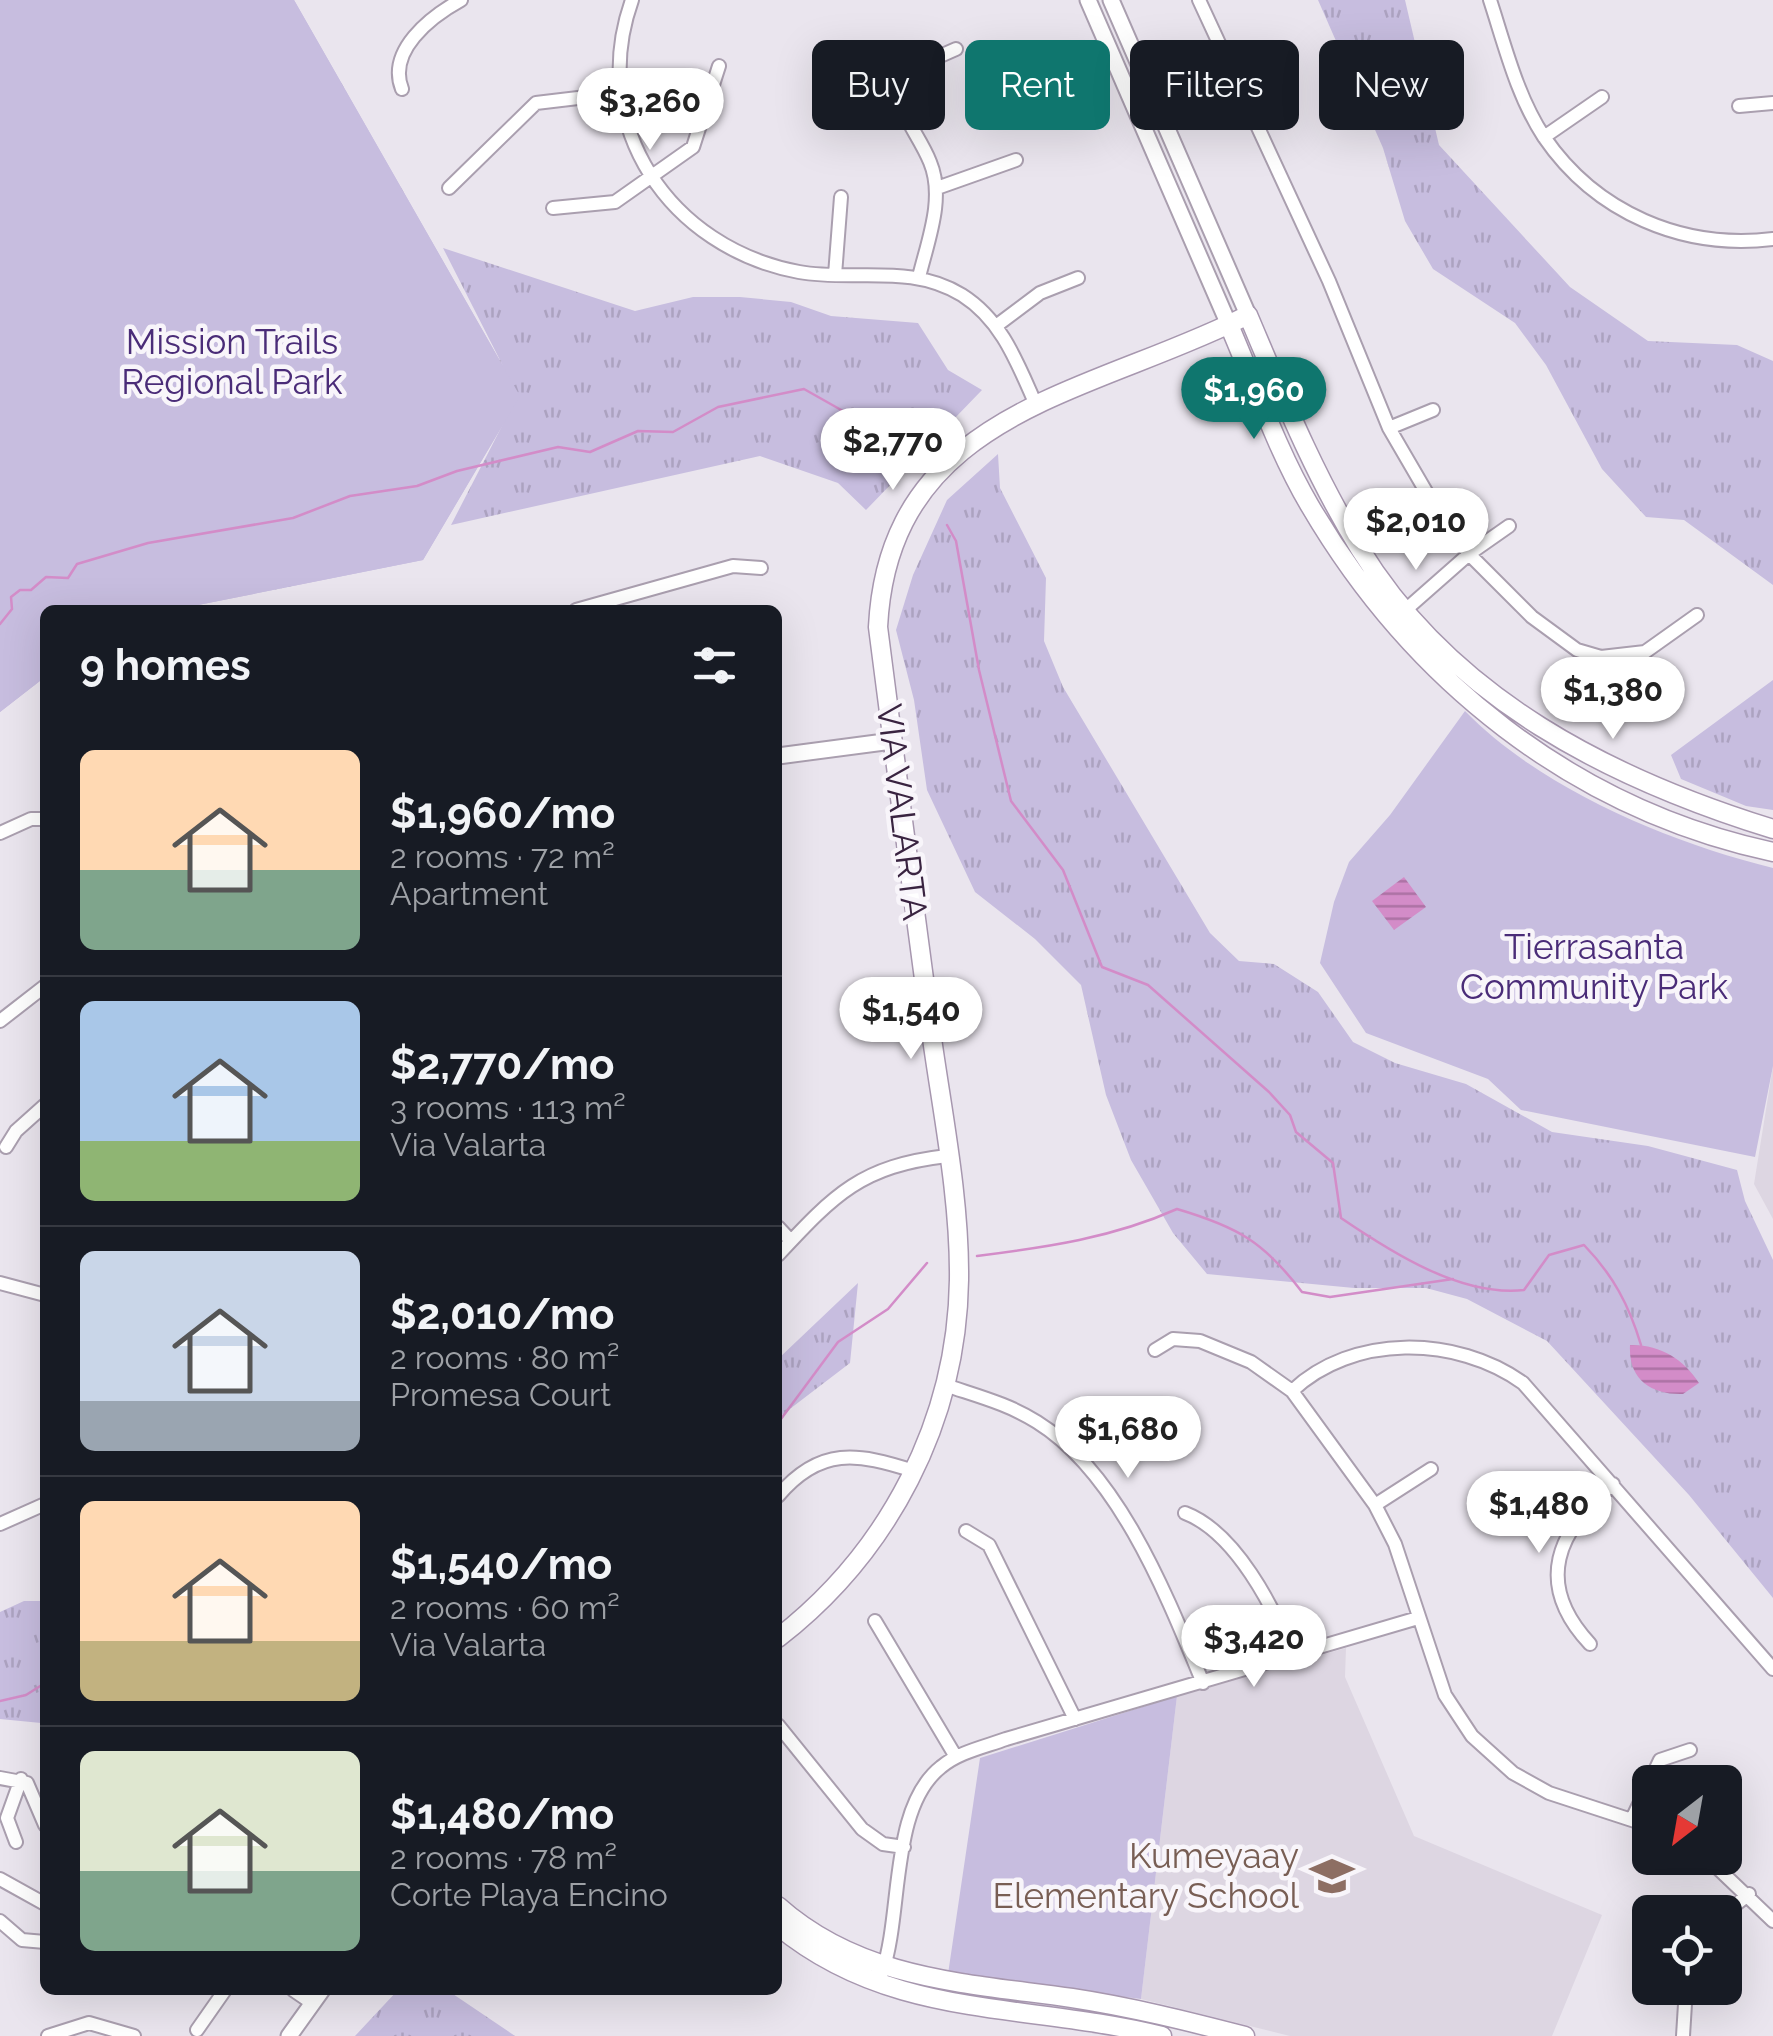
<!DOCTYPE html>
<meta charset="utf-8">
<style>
body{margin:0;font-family:Raleway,sans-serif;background:#20242c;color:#f1f3f6;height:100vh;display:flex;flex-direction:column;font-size:38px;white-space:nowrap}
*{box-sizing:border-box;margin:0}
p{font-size:32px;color:#9ea1a6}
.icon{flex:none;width:55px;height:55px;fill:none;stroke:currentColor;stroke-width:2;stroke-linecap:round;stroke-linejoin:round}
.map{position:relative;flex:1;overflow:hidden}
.panel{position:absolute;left:40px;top:605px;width:742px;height:1390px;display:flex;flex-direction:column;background:#171b24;border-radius:15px;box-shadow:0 10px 40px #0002}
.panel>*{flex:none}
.hud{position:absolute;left:812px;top:40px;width:810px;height:90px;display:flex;gap:20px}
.needle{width:65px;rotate:211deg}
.tools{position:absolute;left:1632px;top:1765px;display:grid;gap:20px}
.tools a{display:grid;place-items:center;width:110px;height:110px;border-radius:15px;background:#171b24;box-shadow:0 10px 40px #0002;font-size:50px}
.price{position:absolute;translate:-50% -85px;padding:0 22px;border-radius:35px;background:#fff;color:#222;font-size:32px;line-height:65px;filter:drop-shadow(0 2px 5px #0008)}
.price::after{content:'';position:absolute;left:50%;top:60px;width:30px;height:22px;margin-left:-15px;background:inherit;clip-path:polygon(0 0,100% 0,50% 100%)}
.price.current{background:#0f766e;color:#fff}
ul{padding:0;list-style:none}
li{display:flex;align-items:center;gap:30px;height:250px;padding:0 40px}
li+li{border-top:2px solid #363941}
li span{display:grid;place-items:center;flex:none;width:280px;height:200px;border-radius:15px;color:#555}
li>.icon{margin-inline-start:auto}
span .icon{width:120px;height:120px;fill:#fffc;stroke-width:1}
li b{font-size:42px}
h2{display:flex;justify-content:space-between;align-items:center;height:120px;padding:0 40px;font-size:42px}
.chip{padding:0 35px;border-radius:15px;background:#171b24;box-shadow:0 10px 40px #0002;font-size:35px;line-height:90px}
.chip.current{background:#0f766e;color:#fff}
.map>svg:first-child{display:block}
.built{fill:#ddd6e2}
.grass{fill:url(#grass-tufts)}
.park{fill:#c7bddf}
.water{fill:url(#water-rules)}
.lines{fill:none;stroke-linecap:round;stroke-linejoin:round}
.stream{stroke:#d38cc8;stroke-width:2.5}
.minor-casing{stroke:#aa9faf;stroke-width:16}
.tertiary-casing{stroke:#aa9faf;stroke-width:19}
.secondary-casing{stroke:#a797af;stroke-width:21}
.minor{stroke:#fff;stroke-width:12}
.tertiary{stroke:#fff;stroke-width:15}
.secondary{stroke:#fff;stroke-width:18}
.labels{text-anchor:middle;stroke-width:9;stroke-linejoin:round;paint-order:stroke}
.park-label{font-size:35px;fill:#4a2c78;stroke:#f8f5fa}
.street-label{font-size:35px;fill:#392340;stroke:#f8f5fa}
.education-label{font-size:35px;fill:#785e54;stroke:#f8f5fa;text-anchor:end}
</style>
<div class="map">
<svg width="1773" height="2036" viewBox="0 0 1773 2036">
<defs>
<pattern id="grass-tufts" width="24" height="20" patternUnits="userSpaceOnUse" patternTransform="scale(2.5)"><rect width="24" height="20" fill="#c7bddf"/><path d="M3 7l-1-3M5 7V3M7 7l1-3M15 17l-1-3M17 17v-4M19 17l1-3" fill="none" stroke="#aca2c0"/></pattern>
<pattern id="water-rules" width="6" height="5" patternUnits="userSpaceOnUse" patternTransform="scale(2.5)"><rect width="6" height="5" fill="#d38cc8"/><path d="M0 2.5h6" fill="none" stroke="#ac72a4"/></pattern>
</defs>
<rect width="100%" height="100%" fill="#eae5ee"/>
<path class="built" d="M1773,1066V1219L1754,1184Z
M1346,1648L1345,1677L1414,1836L1602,1915L1552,2036H1290L1141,1999L1177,1696Z"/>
<path class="grass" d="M0,0H294L503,366L443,248L635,311L693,297H740L791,302L831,316L918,323L948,370L982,390L866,510L838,483L760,456L451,525L503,424L423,560L173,610H45V677L0,712Z
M1318,0H1405L1439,145L1570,287L1648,341L1737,345L1773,361V585L1684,520L1646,517L1602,469L1546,365L1515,323L1433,269L1405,221L1383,148Z
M998,454L1000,488L1046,578L1044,641L1063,687L1210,933L1239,961L1274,964L1318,992L1353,1042L1395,1063L1466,1084L1552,1132L1648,1146L1737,1170L1745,1201L1773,1260V1598L1689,1495L1547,1341L1467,1299L1426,1288H1354L1207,1274L1173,1233L1131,1160L1106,1095L1081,985L1035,939L975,892L927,790L914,700L896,630L913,575L947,500Z
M1773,680V810L1746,806L1681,779L1671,755Z
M858,1283L850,1363L778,1418V1359Z
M24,1601H45V1719L41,1723L0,1719V1612Z
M398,1990H447L515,2036H355Z"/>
<path class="park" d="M0,0H294L520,396L423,560L173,610H45V677L0,712Z
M1465,711C1541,789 1668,842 1773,868V1066L1755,1157L1521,1110L1488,1079L1366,1033L1320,963L1334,902L1349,862L1390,815Z
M1177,1696L1141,1999L948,1974L980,1758Z"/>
<path class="water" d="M1404,877L1426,907L1394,930L1372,901Z
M1630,1345C1659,1344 1684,1359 1699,1383L1683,1394C1652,1395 1628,1380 1630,1345Z"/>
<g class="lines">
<path class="stream" d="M947,525L956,541L979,670L1011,801L1063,870L1102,967L1148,985L1269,1092L1290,1115L1296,1132L1333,1163L1341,1218C1391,1252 1461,1297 1524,1290L1549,1255L1584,1245C1613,1275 1629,1305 1641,1345
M0,624L12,609L11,597L20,590H31L46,577L68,578L77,564L148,543L293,518L350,496L417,486L457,471L558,447L590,452L638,431L673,432L718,407L804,389L866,424L903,457
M977,1256C1048,1247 1112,1238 1177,1209C1238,1227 1264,1242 1302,1292L1330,1297L1453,1279
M778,1423L838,1342L888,1309L927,1263
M0,1701L26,1695L45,1683"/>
<g class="minor-casing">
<path id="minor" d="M632,0C587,126 670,248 799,272C855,282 910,263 962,295C1003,321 1018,365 1037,407
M1199,0L1329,281L1389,428L1442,519L1469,554L1532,617L1577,650L1601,657L1645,652L1697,615
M1490,0C1505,46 1517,96 1544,137C1596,213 1683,250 1773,239
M402,89C387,51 430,17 461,0
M1739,106L1773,103
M1544,137L1602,97
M449,188L536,103L620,93
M937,188L1016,160
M553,208L615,202L693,147L719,66
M835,275L841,197
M919,277C928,240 945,198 930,162C919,134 893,107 895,76L956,49
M996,326L1040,293L1078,278
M1389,428L1433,410
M576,610L733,566L761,568
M1402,613L1469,554L1509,526
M0,833L31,819H45
M0,1021L45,986
M6,1147L16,1131L45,1105
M778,1227L791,1241
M778,1255C835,1194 861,1166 947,1156
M0,1283L45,1295
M1155,1350L1173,1339L1200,1341L1251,1362L1292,1391L1375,1505L1395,1544L1445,1695L1472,1736L1513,1773L1549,1793L1650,1826
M945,1385C977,1396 1009,1404 1037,1422C1119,1473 1167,1596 1203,1683
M1292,1391C1352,1334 1456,1335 1523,1383L1773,1669
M778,1496C820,1446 858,1453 914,1471
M1375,1505L1431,1469
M1185,1513C1235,1532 1275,1608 1292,1656
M0,1524L45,1504
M966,1531L989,1545L1075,1719
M875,1621L956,1757
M1590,1644C1533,1583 1558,1530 1613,1484
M778,1725L862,1829L883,1844L904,1847
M0,1778L27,1783L45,1825
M1632,1819L1660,1760L1690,1750
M16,1842L7,1818L21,1779
M1707,1858L1773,1921
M0,1879L45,1904
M1725,1913L1749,1894
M0,1921L22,1940L45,1942
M882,1973C903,1913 889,1808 941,1767C959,1752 984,1747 1006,1739L1418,1618
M293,1990L312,2003
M197,2030L225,1990
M48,2036L89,2023L134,2036
M1683,2036L1686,1988"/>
</g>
<g class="tertiary-casing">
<path id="tertiary" d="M1088,0L1229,325
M1111,0L1248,315
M778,756L892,741
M289,2036L322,1990"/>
</g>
<g class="secondary-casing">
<path id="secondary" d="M1229,325C1255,385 1277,450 1310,506C1412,680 1573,809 1773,852
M778,1638C889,1552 957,1421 959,1280C960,1190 939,1098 928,1009C911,882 894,754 878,627C889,410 1091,395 1248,315C1282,395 1314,475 1360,549C1452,699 1611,779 1773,829
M778,1906C861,1980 967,1983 1072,1998C1131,2007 1187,2021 1245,2036
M778,1926C893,2021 1026,2002 1162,2036"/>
</g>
<use href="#minor" class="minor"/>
<use href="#tertiary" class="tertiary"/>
<use href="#secondary" class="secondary"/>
</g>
<defs>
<g id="school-bare" transform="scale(3.45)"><path d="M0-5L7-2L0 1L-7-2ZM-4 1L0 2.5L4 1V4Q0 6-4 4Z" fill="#8d6e63" stroke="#f8f5fa" stroke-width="2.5" paint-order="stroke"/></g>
</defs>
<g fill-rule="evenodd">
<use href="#school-bare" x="1332" y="1876"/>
</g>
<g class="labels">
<g class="park-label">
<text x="232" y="354">Mission Trails<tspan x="232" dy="40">Regional Park</tspan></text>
<text x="1594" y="959">Tierrasanta<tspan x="1594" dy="40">Community Park</tspan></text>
</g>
<g class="street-label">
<text transform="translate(902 812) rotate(83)" y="12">VIA VALARTA</text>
</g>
<g class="education-label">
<text x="1299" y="1868">Kumeyaay<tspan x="1299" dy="40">Elementary School</tspan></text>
</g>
</g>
</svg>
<div class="tools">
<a><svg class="needle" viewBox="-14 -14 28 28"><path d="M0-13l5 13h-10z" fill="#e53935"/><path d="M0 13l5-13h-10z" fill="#9ea1a6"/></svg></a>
<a><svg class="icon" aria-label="locate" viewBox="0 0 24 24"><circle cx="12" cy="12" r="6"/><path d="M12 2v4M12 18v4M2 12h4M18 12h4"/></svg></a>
</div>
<b class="price" style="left:650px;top:153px">$3,260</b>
<b class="price current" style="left:1254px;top:442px">$1,960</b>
<b class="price" style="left:893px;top:493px">$2,770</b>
<b class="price" style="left:1416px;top:573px">$2,010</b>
<b class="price" style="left:1613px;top:742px">$1,380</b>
<b class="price" style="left:911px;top:1062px">$1,540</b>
<b class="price" style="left:1128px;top:1481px">$1,680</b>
<b class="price" style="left:1539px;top:1556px">$1,480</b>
<b class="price" style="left:1254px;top:1690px">$3,420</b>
<div class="hud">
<a class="chip">Buy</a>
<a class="chip current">Rent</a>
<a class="chip">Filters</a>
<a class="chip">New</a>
</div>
<section class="panel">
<h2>9 homes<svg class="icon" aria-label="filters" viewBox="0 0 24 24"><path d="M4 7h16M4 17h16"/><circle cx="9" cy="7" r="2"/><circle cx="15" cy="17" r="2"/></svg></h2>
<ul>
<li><span style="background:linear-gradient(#ffd9b3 60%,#7fa58c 0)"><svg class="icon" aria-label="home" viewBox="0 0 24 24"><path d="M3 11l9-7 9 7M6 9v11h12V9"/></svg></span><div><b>$1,960/mo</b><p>2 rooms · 72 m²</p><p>Apartment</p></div></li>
<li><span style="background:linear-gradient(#a9c7e8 70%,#8fb573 0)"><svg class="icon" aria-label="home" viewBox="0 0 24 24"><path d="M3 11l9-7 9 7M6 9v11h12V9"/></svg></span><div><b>$2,770/mo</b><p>3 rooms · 113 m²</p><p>Via Valarta</p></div></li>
<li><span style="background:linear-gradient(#c9d6e8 75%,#9aa5b1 0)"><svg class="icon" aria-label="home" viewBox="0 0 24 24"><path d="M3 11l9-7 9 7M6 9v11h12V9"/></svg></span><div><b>$2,010/mo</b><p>2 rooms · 80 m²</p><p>Promesa Court</p></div></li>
<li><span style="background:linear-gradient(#ffd9b3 70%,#c2b280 0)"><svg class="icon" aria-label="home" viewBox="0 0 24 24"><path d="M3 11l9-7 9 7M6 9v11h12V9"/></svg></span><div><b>$1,540/mo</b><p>2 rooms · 60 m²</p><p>Via Valarta</p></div></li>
<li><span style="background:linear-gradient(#dfe7d0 60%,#7fa58c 0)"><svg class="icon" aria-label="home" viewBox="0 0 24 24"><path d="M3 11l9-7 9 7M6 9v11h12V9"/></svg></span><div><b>$1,480/mo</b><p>2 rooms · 78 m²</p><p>Corte Playa Encino</p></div></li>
</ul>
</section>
</div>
